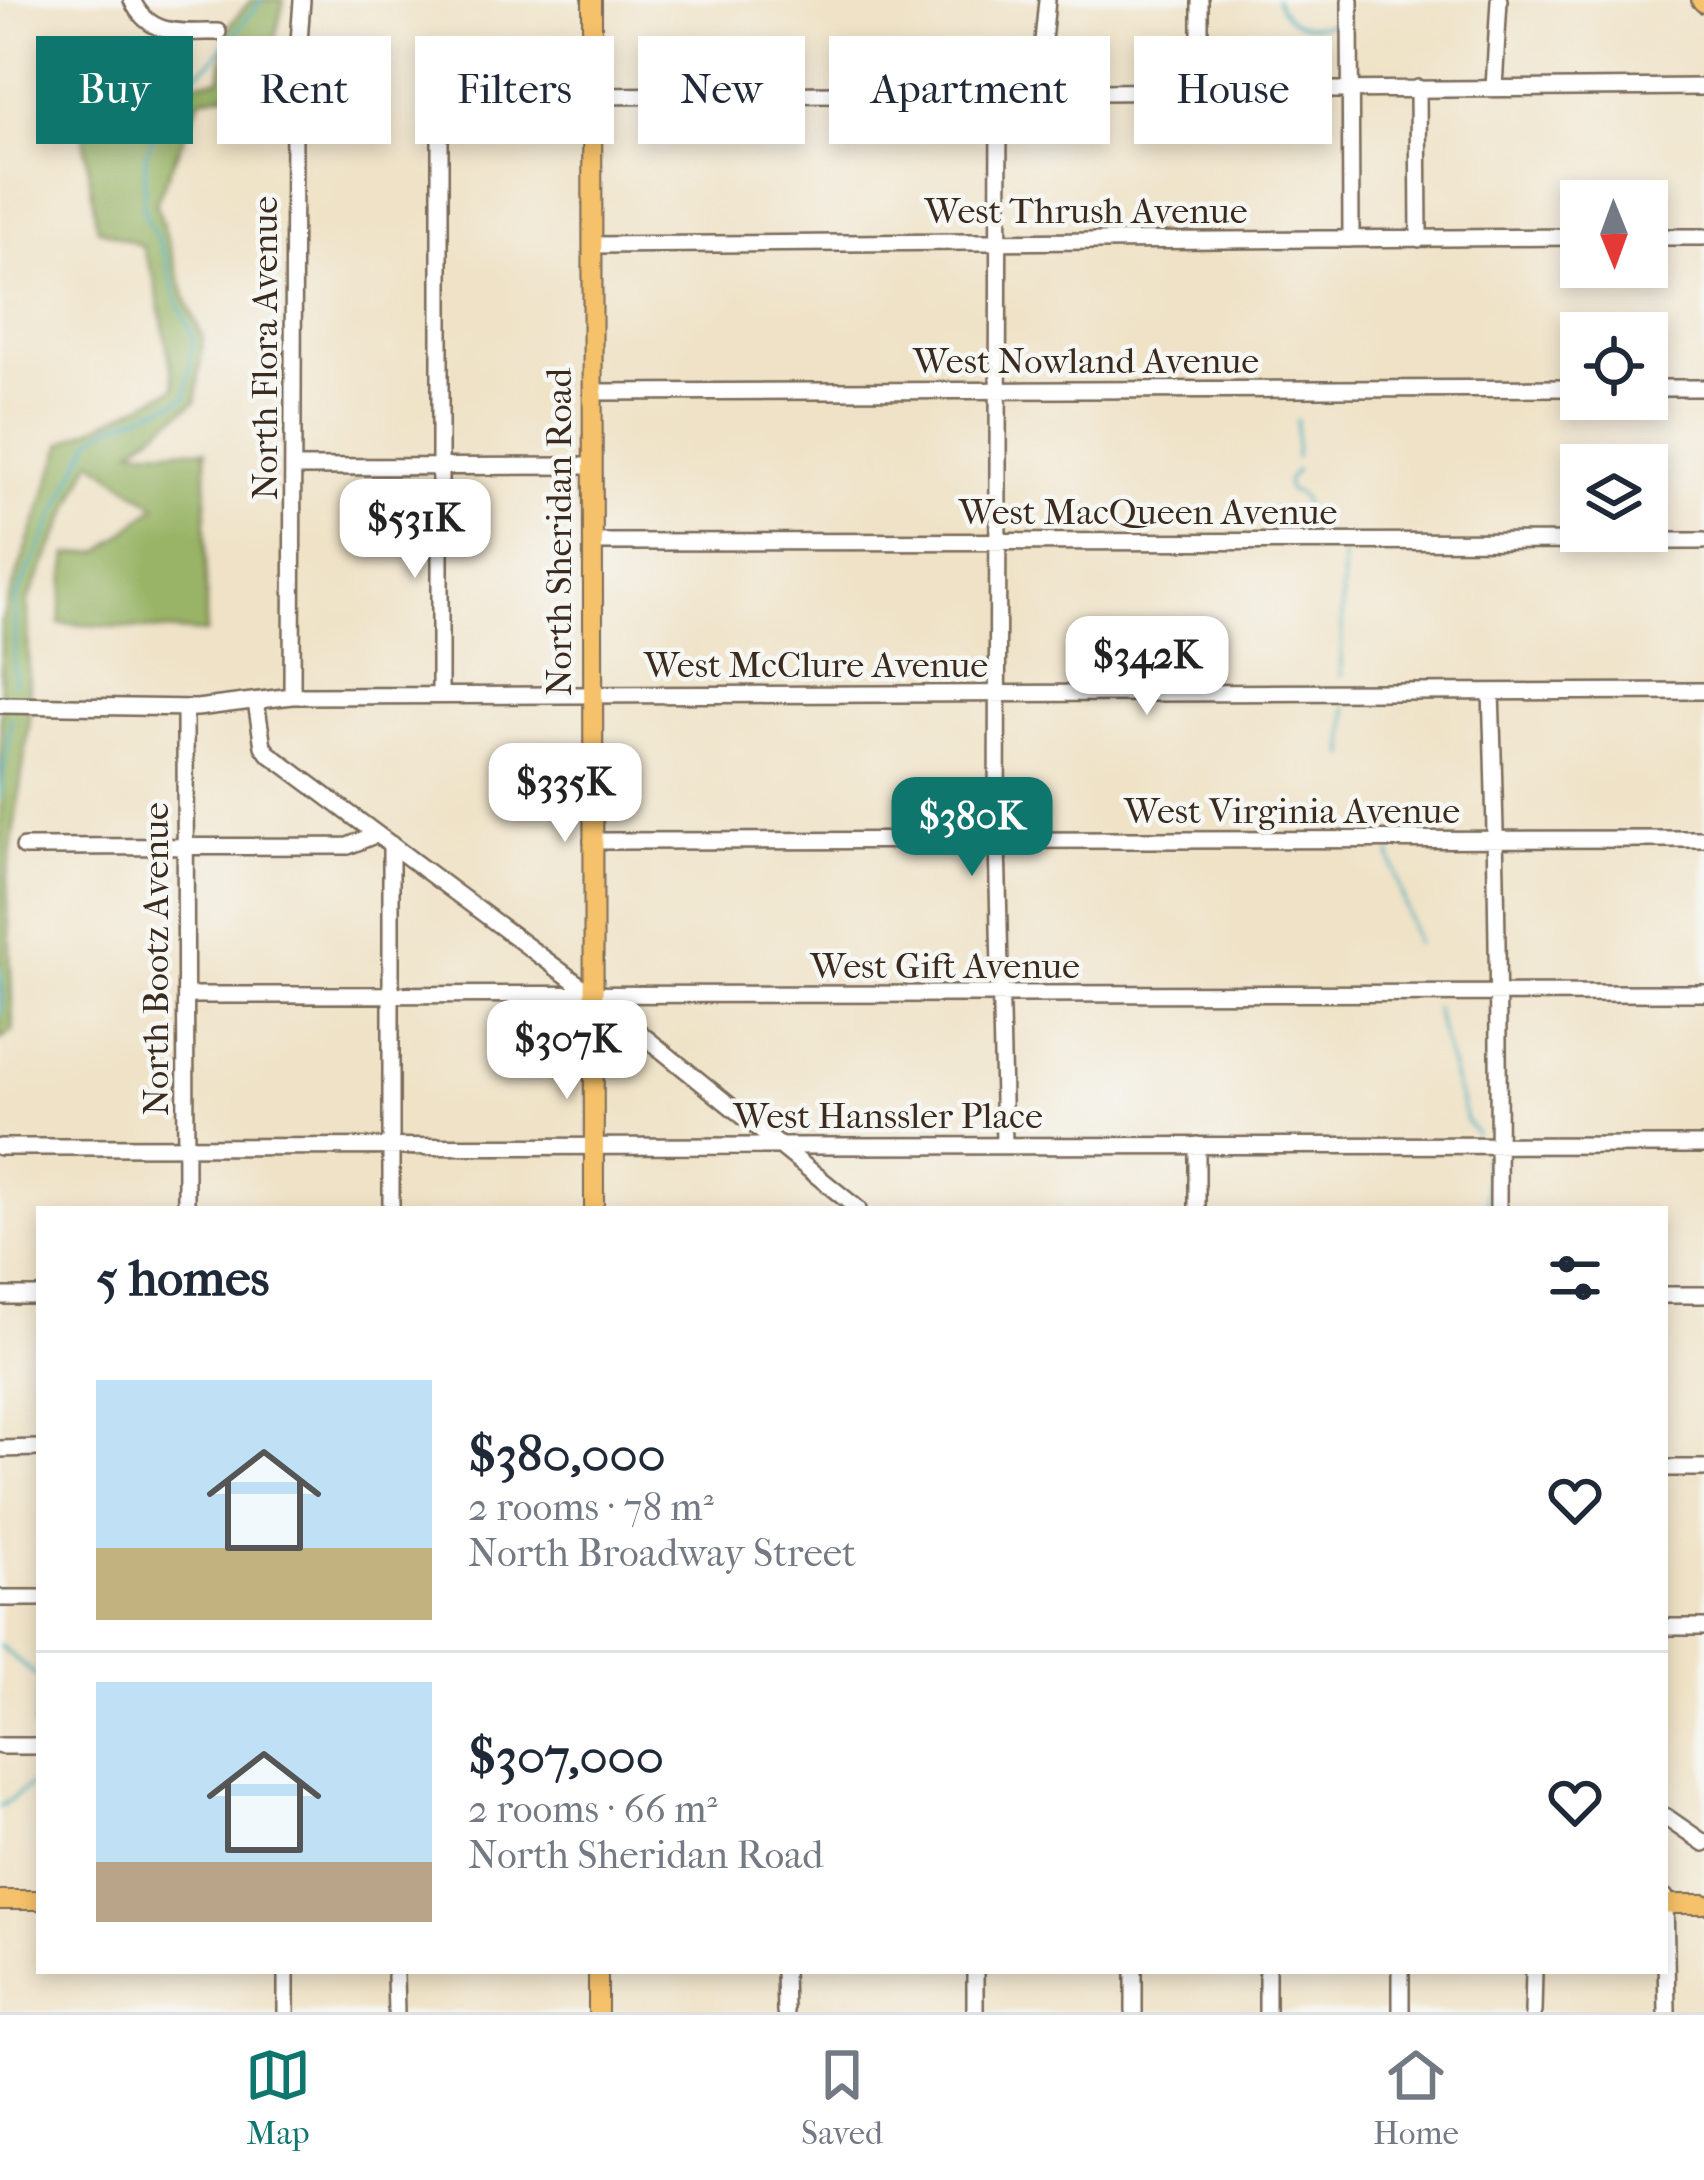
<!DOCTYPE html>
<meta charset="utf-8">
<style>
body{margin:0;font-family:"IM FELL French Canon",serif;background:#f2f2f3;color:#1f2937;height:100vh;display:flex;flex-direction:column;font-size:45px;white-space:nowrap}
*{box-sizing:border-box;margin:0}
p{font-size:39px;color:#747a83}
.icon{flex:none;width:66px;height:66px;fill:none;stroke:currentColor;stroke-width:2;stroke-linecap:round;stroke-linejoin:round}
.map{position:relative;flex:1;overflow:hidden}
.drawer{position:absolute;left:36px;top:1206px;width:1632px;height:768px;display:flex;flex-direction:column;background:#fff;border-radius:0px;box-shadow:0 6px 18px #0003}
.drawer>*{flex:none}
.top-card{position:absolute;left:36px;top:36px;width:1632px;height:108px;display:flex;gap:24px}
.needle{width:78px;rotate:179deg}
.tools{position:absolute;left:1560px;top:180px;display:grid;gap:24px}
.tools a{display:grid;place-items:center;width:108px;height:108px;border-radius:0px;background:#fff;box-shadow:0 6px 18px #0003;font-size:60px}
.price{position:absolute;translate:-50% -102px;padding:0 27px;border-radius:24px;background:#fff;color:#222;font-size:39px;line-height:78px;filter:drop-shadow(0 3px 6px #0008)}
.price::after{content:'';position:absolute;left:50%;top:72px;width:36px;height:27px;margin-left:-18px;background:inherit;clip-path:polygon(0 0,100% 0,50% 100%)}
.price.current{background:#0f766e;color:#fff}
ul{padding:0;list-style:none}
li{display:flex;align-items:center;gap:36px;height:300px;padding:0 60px}
li+li{border-top:3px solid #e0e1e3}
li span{display:grid;place-items:center;flex:none;width:336px;height:240px;border-radius:0px;color:#555}
li>.icon{margin-inline-start:auto}
span .icon{width:144px;height:144px;fill:#fffc;stroke-width:1}
li b{font-size:51px}
h2{display:flex;justify-content:space-between;align-items:center;height:144px;padding:0 60px;font-size:51px}
.chip{padding:0 42px;border-radius:0px;background:#fff;box-shadow:0 6px 18px #0003;font-size:42px;line-height:108px}
.chip.current{background:#0f766e;color:#fff}
.menu{display:flex;justify-content:space-around;align-items:center;height:168px;border-top:3px solid #e0e1e3;background:#fff;font-size:33px;color:#747a83}
.menu a{display:grid;justify-items:center;gap:6px}
.menu .current{color:#0f766e}
.map>svg:first-child{display:block}
.forest{fill:#99b466;stroke:#6a6f42;stroke-width:3}
.lines{fill:none;stroke-linecap:round;stroke-linejoin:round}
.stream{stroke:#3dacbb;stroke-width:3}
.minor-casing{stroke:#7a6a59;stroke-width:20}
.major-casing{stroke:#7a6a59;stroke-width:22}
.minor{stroke:#fff;stroke-width:15}
.major{stroke:#f5c16b;stroke-width:18}
.labels{text-anchor:middle;stroke-width:9;stroke-linejoin:round;paint-order:stroke}
.street-label{font-size:36px;fill:#3b2a1e;stroke:#f6f6f2}
</style>
<div class="map">
<svg width="1704" height="2012" viewBox="0 0 1704 2012">
<rect width="100%" height="100%" fill="#f6f6f2"/>
<filter id="ink" filterUnits="userSpaceOnUse"><feTurbulence type="fractalNoise" baseFrequency=".00833" numOctaves="2"/><feDisplacementMap in="SourceGraphic" scale="24" xChannelSelector="R" yChannelSelector="G"/><feConvolveMatrix kernelMatrix="1 2 1 2 8 2 1 2 1" color-interpolation-filters="sRGB"/></filter>
<filter id="wash" filterUnits="userSpaceOnUse"><feTurbulence type="fractalNoise" baseFrequency=".004" numOctaves="4" result="noise"/><feDisplacementMap in="SourceGraphic" scale="48" xChannelSelector="R" yChannelSelector="G"/><feGaussianBlur stdDeviation="2.7" result="paint"/><feColorMatrix in="noise" values="0 0 0 0 0 0 0 0 0 0 0 0 0 0 0 0 0 1.4 0 .05"/><feComposite in="paint" operator="in"/></filter>
<g filter="url(#wash)">
<rect width="100%" height="100%" fill="#efe2c6"/>
<path class="forest" d="M251,0H284L275,38L246,42L239,90L200,99L156,203L185,296L203,338L196,401L132,449L206,450V633L59,623L68,555L101,552L156,506L92,460L28,601L29,726L7,876L13,1030L0,1040L1,622L63,443L175,388L154,278L142,246L97,228L71,47L153,88L220,79L229,26Z"/>
<g class="lines">
<path class="stream" d="M1276,0C1290,33 1310,27 1341,23
M1296,458L1297,420
M1296,470L1287,481L1289,491L1299,494L1304,502L1308,529
M1341,676L1343,555
M14,684L15,600L91,440L111,426L186,398L193,337L178,302L166,258L143,209L146,153L173,90L211,62L262,0
M1346,706V756
M0,798L11,718
M1390,854L1416,943
M0,968L3,991L0,1017
M1435,1008L1466,1120L1476,1134
M1484,1157L1487,1209
M0,1646L39,1678
M38,1741L34,1726L39,1684
M0,1807L39,1779"/>
</g>
</g>
<g filter="url(#ink)">
<g class="lines">
<g class="minor-casing">
<path id="minor" d="M132,0C149,37 181,32 218,32
M1200,0V92
M1350,0L1351,239
M1418,88L1419,239
M1494,88L1499,0
M999,93L997,840L1004,1143
M1038,93L1047,0
M592,96L1704,87
M1647,237H1704
M592,245L1581,237
M1647,388H1704
M592,392L1581,388
M294,467L592,466
M592,542L1704,541
M1491,692C1497,864 1499,1037 1498,1209
M440,695V93
M292,696L294,112L302,0
M256,702L263,746L268,753L593,995L858,1209
M0,705L197,708L292,696L1704,691
M185,708L186,1209
M592,841L1704,839
M24,847L348,846L377,834
M186,995L1704,993
M0,1147L1704,1145
M391,1209V844
M1197,1209V1145
M1665,1295H1704
M0,1296H39
M0,1449L39,1448
M1665,1468H1704
M0,1598H39
M1665,1627H1704
M0,1746H39
M1665,1816L1704,1843
M1665,1897L1667,2012
M784,1971L785,2012
M975,1971V2012
M1267,1971V2012
M1401,1971V2012
M286,1974V2012
M395,1976L396,2012
M1134,2012V1971
M1533,2012L1534,1971"/>
</g>
<g class="major-casing">
<path id="major" d="M592,0L594,1209
M1701,0L1704,3
M0,1900H39
M1665,1904H1704
M598,1971V2012"/>
</g>
<use href="#minor" class="minor"/>
<use href="#major" class="major"/>
</g>
</g>
<g class="labels">
<g class="street-label">
<text x="1086" y="223">West Thrush Avenue</text>
<text transform="translate(264 348) rotate(-90)" y="13">North Flora Avenue</text>
<text x="1086" y="373">West Nowland Avenue</text>
<text x="1148" y="524">West MacQueen Avenue</text>
<text transform="translate(558 532) rotate(-90)" y="13">North Sheridan Road</text>
<text x="816" y="677">West McClure Avenue</text>
<text x="1292" y="823">West Virginia Avenue</text>
<text transform="translate(155 959) rotate(-90)" y="13">North Bootz Avenue</text>
<text x="945" y="978">West Gift Avenue</text>
<text x="888" y="1128">West Hanssler Place</text>
</g>
</g>
</svg>
<div class="tools">
<a><svg class="needle" viewBox="-14 -14 28 28"><path d="M0-13l5 13h-10z" fill="#e53935"/><path d="M0 13l5-13h-10z" fill="#747a83"/></svg></a>
<a><svg class="icon" aria-label="locate" viewBox="0 0 24 24"><circle cx="12" cy="12" r="6"/><path d="M12 2v4M12 18v4M2 12h4M18 12h4"/></svg></a>
<a><svg class="icon" aria-label="layers" viewBox="0 0 24 24"><path d="M12 4l9 5-9 5-9-5zM3 14l9 5 9-5"/></svg></a>
</div>
<b class="price" style="left:415px;top:581px">$531K</b>
<b class="price" style="left:1147px;top:718px">$342K</b>
<b class="price" style="left:565px;top:845px">$335K</b>
<b class="price current" style="left:972px;top:879px">$380K</b>
<b class="price" style="left:567px;top:1102px">$307K</b>
<div class="top-card">
<a class="chip current">Buy</a>
<a class="chip">Rent</a>
<a class="chip">Filters</a>
<a class="chip">New</a>
<a class="chip">Apartment</a>
<a class="chip">House</a>
</div>
<section class="drawer">
<h2>5 homes<svg class="icon" aria-label="filters" viewBox="0 0 24 24"><path d="M4 7h16M4 17h16"/><circle cx="9" cy="7" r="2"/><circle cx="15" cy="17" r="2"/></svg></h2>
<ul>
<li><span style="background:linear-gradient(#bfe0f5 70%,#c2b280 0)"><svg class="icon" aria-label="home" viewBox="0 0 24 24"><path d="M3 11l9-7 9 7M6 9v11h12V9"/></svg></span><div><b>$380,000</b><p>2 rooms · 78 m²</p><p>North Broadway Street</p></div><svg class="icon" aria-label="heart" viewBox="0 0 24 24"><path d="M12 20l-8-8c-3-5 5-10 8-4 3-6 11-1 8 4z"/></svg></li>
<li><span style="background:linear-gradient(#bfe0f5 75%,#b9a48a 0)"><svg class="icon" aria-label="home" viewBox="0 0 24 24"><path d="M3 11l9-7 9 7M6 9v11h12V9"/></svg></span><div><b>$307,000</b><p>2 rooms · 66 m²</p><p>North Sheridan Road</p></div><svg class="icon" aria-label="heart" viewBox="0 0 24 24"><path d="M12 20l-8-8c-3-5 5-10 8-4 3-6 11-1 8 4z"/></svg></li>
</ul>
</section>
</div>
<nav class="menu">
<a class="current"><svg class="icon" aria-label="map" viewBox="0 0 24 24"><path d="M3 6l6-2 6 2 6-2v14l-6 2-6-2-6 2zM9 4v14M15 6v14"/></svg>Map</a>
<a><svg class="icon" aria-label="saved" viewBox="0 0 24 24"><path d="M7 4h10v16l-5-4-5 4z"/></svg>Saved</a>
<a><svg class="icon" aria-label="home" viewBox="0 0 24 24"><path d="M3 11l9-7 9 7M6 9v11h12V9"/></svg>Home</a>
</nav>
